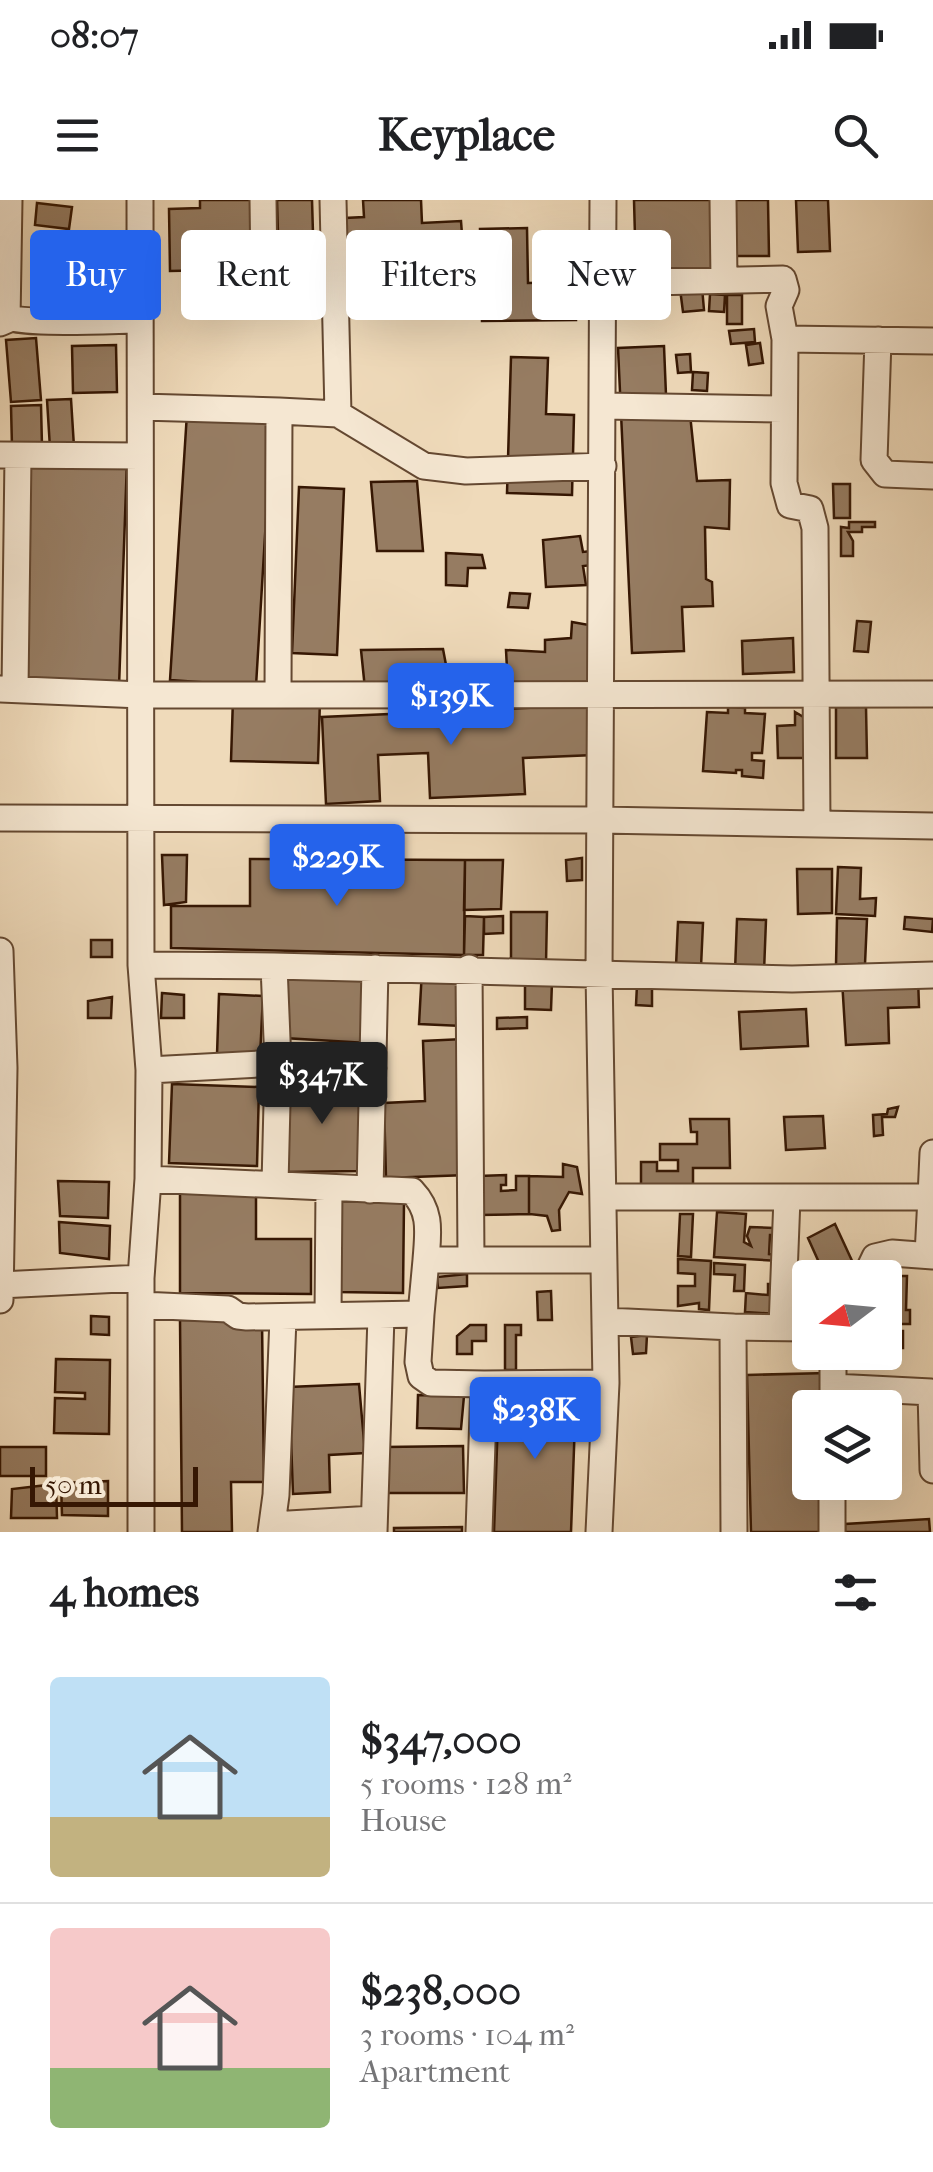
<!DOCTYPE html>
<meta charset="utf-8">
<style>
body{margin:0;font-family:"IM FELL French Canon",serif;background:#f6f6f6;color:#202124;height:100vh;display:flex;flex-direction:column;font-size:38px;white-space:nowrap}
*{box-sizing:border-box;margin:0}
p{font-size:32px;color:#757577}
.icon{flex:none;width:55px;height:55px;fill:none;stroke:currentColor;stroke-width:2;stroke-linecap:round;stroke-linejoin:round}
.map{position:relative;height:1332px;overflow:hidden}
.panel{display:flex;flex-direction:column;background:#fff;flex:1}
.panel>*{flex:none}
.hud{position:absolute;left:30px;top:30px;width:875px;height:90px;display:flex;gap:20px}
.needle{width:65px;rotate:254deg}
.tools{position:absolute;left:792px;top:1060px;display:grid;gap:20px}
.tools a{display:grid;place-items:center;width:110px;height:110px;border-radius:10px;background:#fff;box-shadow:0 10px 40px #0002;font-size:50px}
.scale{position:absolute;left:30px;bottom:25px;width:168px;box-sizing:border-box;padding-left:10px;border:5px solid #361703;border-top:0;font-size:28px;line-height:35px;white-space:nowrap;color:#361703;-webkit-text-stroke:8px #f5e7d2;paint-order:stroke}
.price{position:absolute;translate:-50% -85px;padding:0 22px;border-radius:10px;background:#2563eb;color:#fff;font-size:32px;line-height:65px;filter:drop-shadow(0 2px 5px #0008)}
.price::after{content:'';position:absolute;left:50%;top:60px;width:30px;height:22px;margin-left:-15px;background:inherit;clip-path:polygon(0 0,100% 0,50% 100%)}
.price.selected{background:#222;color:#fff}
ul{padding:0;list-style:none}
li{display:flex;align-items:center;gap:30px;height:250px;padding:0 50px}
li+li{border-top:2px solid #e0e0e0}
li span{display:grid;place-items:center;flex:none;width:280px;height:200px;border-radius:10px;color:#555}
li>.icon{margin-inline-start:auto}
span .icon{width:120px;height:120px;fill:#fffc;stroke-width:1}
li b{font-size:42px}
h2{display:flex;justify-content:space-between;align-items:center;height:120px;padding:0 50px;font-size:42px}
.chip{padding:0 35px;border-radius:10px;background:#fff;box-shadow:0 10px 40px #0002;font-size:35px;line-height:90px}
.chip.selected{background:#2563eb;color:#fff}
.status{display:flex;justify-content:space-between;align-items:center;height:70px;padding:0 50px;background:#fff;direction:ltr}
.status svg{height:28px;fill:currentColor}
header{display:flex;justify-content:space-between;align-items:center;height:130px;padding:0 50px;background:#fff;font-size:45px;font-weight:700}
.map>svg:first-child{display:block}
.building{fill:#967c62;stroke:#361703;stroke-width:2.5}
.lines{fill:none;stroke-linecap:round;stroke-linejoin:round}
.street-casing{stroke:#644831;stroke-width:29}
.street{stroke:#f5e7d2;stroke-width:25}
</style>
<div class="status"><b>08:07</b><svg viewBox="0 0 49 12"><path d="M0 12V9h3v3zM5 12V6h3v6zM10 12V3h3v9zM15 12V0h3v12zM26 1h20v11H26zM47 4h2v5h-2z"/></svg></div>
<header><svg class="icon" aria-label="menu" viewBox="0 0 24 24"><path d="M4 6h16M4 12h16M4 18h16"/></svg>Keyplace<svg class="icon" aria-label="search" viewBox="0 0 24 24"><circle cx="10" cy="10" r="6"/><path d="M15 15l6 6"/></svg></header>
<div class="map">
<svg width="933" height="1332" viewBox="0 0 933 1332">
<rect width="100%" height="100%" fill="#efdaba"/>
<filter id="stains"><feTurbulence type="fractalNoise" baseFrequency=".002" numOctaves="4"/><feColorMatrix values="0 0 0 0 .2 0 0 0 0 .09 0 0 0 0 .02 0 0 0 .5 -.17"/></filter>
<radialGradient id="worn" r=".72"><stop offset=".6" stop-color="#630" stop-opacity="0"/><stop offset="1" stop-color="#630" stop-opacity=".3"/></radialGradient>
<path class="building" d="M200,0H254L255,36L215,37L216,70L170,71L169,9L200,8Z
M277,0H312L314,67L279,68Z
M363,0H421L422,23L461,21L464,61L394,65L393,37L380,38L382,63L348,65L345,18L364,17Z
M634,0H711L714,72L636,74Z
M735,0H768L769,56H736Z
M796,0H828L830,51L798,52Z
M37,3L72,7L69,29L35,25Z
M527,28L528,83L575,82L576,120L482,121L480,29Z
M702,87L704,110L683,112L680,89Z
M710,94L725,95L724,112L709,111Z
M727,95H742V124H727Z
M754,129L755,142L731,144L729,131Z
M36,138L41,200L11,202L6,140Z
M760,143L763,163L749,165L746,145Z
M116,145L117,192L73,193L72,146Z
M664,146L666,195H688L697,281L730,280L729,329L705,327L706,379L712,382L713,406L682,407L684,451L632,453L618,148Z
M690,154L691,172L678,173L676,155Z
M511,157L548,158L546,214L574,215L572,295L507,293Z
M693,172L708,173L707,191L692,190Z
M71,199L74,247L50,248L47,200Z
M41,205L42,246L12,247L11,206Z
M187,213L272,219L256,486L170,480Z
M31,258L127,261L119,487L22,481Z
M417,281L423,351H377L371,282Z
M833,284H850V318H834Z
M299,287L344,289L337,455L292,453Z
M849,322H875V327H862V332H848L853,341V356H841V327L849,328Z
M580,336L583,352L592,351L593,365L583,366L586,385L546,387L543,340Z
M446,353L482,355L485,368H468L467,386L446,385Z
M510,393L530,394L528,408L508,407Z
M857,421L871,422L868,452L854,451Z
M572,422L589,425V491L508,488L506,450L545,452V440L571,438Z
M793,438L794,472L743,474L742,441Z
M443,449L450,486L365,489L361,450Z
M233,498L320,500L318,563L231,561Z
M592,505L594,555L523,558L525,594L430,598L428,553L378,555L380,601L326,604L322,517Z
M728,507L745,508V513L765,514L762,553H752V560L764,561L763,578L742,576V570H736V573L703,571L707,512L728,513Z
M836,507H866L867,558H836Z
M795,512L805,518V558H778L777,526L795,525Z
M162,655H187L186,702L164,705Z
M582,658V680L567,681L566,660Z
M250,659L465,660L464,755L171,748V706H250Z
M465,660H503L501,709L464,710Z
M838,667L861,668L860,699L876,698L875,716L836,714Z
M797,669H832V713L798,714Z
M511,712H547L546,764L511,763Z
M465,716L484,717L483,755H464Z
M503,716V733L484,734V717Z
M905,717L933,719L932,732L904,729Z
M837,718L867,719L865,764H859V770L836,765Z
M737,719L766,720L764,772L735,771Z
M678,722L703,723L701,767L676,766Z
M91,740H112V757H91Z
M285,768L366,771L367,843L284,838Z
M422,770L464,772L462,826L419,824Z
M918,777L919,807L888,808L889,843L846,845L842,780Z
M525,781L552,782L551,810L525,809Z
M637,785H652V806L636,805Z
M162,793L184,795V818H161Z
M219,794L263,796L260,857L217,855Z
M112,797L111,818H88V801Z
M806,809L808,846L741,849L739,812Z
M527,817V828L497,829V818Z
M463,839L467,975L386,978L384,903L425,901L423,841Z
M325,867V905L367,902L364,971L285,972L288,868Z
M172,884L259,887L257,966L169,963Z
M898,907L895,917H882L883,935L874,936L873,915L887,914L888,909Z
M823,916L825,948L786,950L784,917Z
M690,919H729L730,968H693V986H641V962H657V971H678V960H660V944H697V932H691Z
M563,964L577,967L582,994L569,992L559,1010L560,1030L552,1031L547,1016L529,1014V976L563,977Z
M506,975V985H501V991L516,990V976H529V1014L480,1015L479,976Z
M58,981L109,982L108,1018L60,1016Z
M180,990H256V1039H311V1094L180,1093Z
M339,1001L404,1002L403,1093L338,1092Z
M717,1012L746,1014L744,1042L751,1046L747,1036L750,1027L774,1028L780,1035H770L769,1054L779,1055V1061L714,1057Z
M680,1014H693L691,1057L678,1056Z
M59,1022L110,1026L109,1059L60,1053Z
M835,1024L860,1078H826L808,1038Z
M678,1059L711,1061L709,1110L699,1109V1103L678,1106V1086H695V1074L678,1073Z
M714,1063L745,1065L744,1091H734L735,1075L714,1074Z
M467,1074V1086L438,1088L437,1077Z
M891,1076H907L906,1110H910V1124H897V1131H903V1148H890Z
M768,1084H779L777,1114L745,1112L746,1093L768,1095Z
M551,1091L552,1120H538L537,1092Z
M91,1116L109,1117V1135L91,1134Z
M180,1120H262L264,1282H231L232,1332H182Z
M470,1125H486V1141H472V1154H457V1136Z
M505,1125H521V1135H516V1170H505Z
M647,1135L646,1153L633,1154L631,1137Z
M56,1159L110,1160L109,1234L54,1233L55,1198L85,1199V1193L55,1192Z
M827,1173L828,1208H810V1282H830L831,1332H751L747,1175Z
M359,1184L365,1253L329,1255L330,1292L293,1294L289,1187Z
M499,1190L576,1193L571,1332H494Z
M418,1195L464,1196L461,1229L417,1228Z
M889,1199L895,1257L885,1258V1208H842L841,1204Z
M463,1246L464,1293H385V1247Z
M0,1247H46V1276H0Z
M108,1281V1316L62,1315L61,1283Z
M56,1284L57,1318H11L12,1289Z
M929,1319L930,1332H845V1324Z
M462,1327V1332H394V1328Z"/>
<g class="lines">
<g class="street-casing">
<path id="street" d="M140,0L141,765L149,870L148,979L141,1078V1332
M263,0L264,72L273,80H336
M723,0L724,80
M603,83L783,79L786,90L779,106L785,139L784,283L790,305L810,309L815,328L817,624
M0,114C14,126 116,120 140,120
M0,123L7,120L9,0
M785,139L933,141
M878,140L874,260L885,274L933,276
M603,206L783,209
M279,211L338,214L333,0
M338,214L424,266L466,271L603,266
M0,255L140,256
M0,489L141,495H278L279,211L141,207
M15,489L18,256
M278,495L933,494
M0,618L600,620L933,626
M0,751L4,868L0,1100
M141,765L274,766L278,863L373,868
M274,766L792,779L933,775
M469,768L471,1059
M149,870L278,863L275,984
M148,979L412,991C432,1012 428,1032 426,1060
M370,990L375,768
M604,997H931L933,953
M928,1055L931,997
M865,1078L875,1057L892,1053L933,1056
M0,1085L141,1078
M141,1105L228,1109L238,1116L247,1117L421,1114L426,1060H603
M421,1114L418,1162L421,1176L431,1183L484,1184L479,1332
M328,1115L329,989
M606,1121L733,1127L734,1332
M733,1127L810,1128
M782,1127L787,998
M833,1152V1208
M484,1184L606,1183
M833,1187L931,1192L933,1270
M272,1325L374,1319
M271,1332L276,1295L283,1118
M374,1332L381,1116
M599,1332L606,1183L599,773L603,0
M832,1332V1282"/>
</g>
<use href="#street" class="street"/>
</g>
<rect width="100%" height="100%" filter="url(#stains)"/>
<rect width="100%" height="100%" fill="url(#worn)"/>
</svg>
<div class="tools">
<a><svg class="needle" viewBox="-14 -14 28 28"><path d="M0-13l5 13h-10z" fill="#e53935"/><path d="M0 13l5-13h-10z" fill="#757577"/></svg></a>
<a><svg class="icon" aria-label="layers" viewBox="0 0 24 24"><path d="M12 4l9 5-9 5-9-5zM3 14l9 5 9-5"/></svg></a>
</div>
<div class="scale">50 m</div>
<b class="price" style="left:451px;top:548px">$139K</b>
<b class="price" style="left:337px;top:709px">$229K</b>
<b class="price selected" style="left:322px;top:927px">$347K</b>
<b class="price" style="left:535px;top:1262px">$238K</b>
<div class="hud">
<a class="chip selected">Buy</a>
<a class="chip">Rent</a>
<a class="chip">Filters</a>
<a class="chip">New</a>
</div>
</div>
<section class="panel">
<h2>4 homes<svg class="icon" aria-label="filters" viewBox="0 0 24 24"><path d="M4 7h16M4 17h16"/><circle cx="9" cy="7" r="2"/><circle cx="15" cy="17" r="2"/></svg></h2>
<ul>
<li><span style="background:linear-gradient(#bfe0f5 70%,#c2b280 0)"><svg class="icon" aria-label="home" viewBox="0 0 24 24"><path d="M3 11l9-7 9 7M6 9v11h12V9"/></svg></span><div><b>$347,000</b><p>5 rooms · 128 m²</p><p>House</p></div></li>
<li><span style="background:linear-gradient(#f6c9c9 70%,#8fb573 0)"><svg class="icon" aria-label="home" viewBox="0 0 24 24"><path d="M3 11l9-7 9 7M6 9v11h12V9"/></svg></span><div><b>$238,000</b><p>3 rooms · 104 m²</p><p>Apartment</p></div></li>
</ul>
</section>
